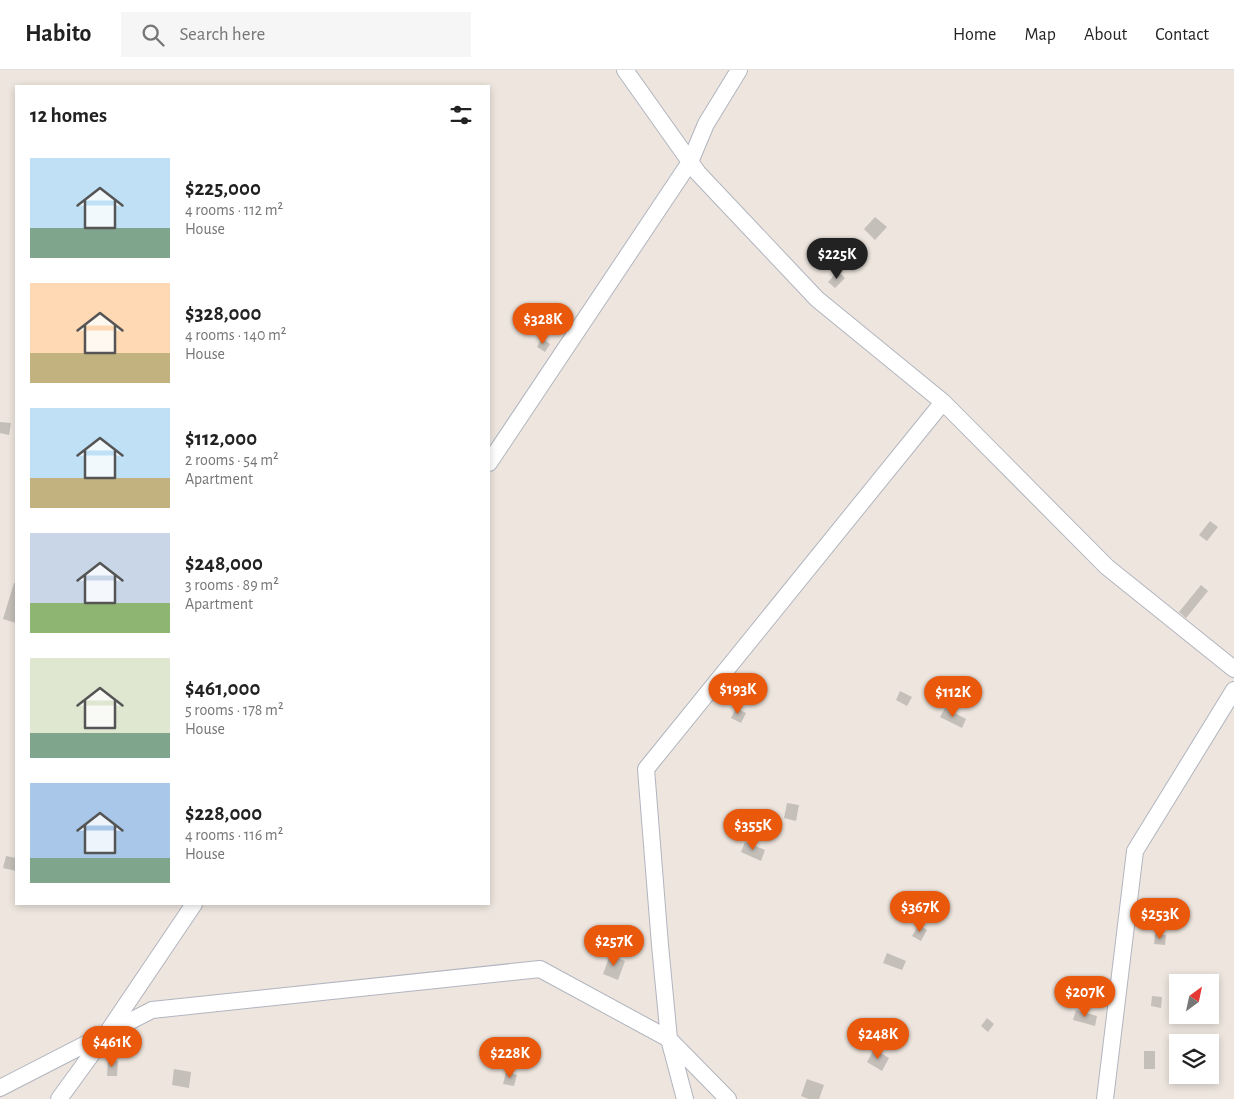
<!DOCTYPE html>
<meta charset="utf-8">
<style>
body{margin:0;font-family:"Alegreya Sans",sans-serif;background:#f6f6f6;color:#222;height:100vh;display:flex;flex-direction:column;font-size:19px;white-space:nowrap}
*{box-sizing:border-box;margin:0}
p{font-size:16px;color:#767676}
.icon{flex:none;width:28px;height:28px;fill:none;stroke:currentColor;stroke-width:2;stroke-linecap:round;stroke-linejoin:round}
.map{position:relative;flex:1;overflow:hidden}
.side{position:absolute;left:15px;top:15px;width:475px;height:820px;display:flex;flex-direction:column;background:#fff;border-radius:0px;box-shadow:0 2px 8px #0003}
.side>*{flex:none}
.needle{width:32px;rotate:33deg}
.buttons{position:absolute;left:1169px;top:904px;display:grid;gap:10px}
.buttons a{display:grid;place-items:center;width:50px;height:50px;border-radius:0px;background:#fff;box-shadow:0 2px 8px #0003;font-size:25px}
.price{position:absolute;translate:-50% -42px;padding:0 11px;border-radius:18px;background:#ea580c;color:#fff;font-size:16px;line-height:32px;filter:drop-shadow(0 1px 2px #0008)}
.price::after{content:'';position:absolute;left:50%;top:30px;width:15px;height:11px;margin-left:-8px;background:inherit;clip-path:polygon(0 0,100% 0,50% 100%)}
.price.selected{background:#222;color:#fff}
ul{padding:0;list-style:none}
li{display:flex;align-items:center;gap:15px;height:125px;padding:0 15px}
li span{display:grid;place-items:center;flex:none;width:140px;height:100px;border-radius:0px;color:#555}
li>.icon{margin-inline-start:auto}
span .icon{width:60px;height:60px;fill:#fffc;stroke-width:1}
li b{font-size:21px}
h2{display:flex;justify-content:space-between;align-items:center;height:60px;padding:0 15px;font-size:21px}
header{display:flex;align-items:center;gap:30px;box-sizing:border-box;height:70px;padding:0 25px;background:#fff;border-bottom:1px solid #e0e0e0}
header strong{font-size:24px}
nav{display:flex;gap:28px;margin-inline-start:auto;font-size:18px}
.search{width:350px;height:45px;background:#f6f6f6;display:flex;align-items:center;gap:12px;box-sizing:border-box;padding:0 18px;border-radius:0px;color:#767676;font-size:19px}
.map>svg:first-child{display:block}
.building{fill:#c5bfba}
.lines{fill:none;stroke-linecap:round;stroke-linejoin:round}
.minor-casing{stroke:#b1b5bf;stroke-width:18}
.minor{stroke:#fff;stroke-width:16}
</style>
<header>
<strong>Habito</strong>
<div class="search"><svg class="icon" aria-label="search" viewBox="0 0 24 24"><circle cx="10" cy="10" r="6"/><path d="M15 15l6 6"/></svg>Search here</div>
<nav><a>Home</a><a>Map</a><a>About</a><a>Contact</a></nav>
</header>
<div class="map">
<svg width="1234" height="1029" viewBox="0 0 1234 1029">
<rect width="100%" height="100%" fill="#ede5de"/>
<path class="building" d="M875,147L887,157L875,170L864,159Z
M816,171L824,176L818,185L810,179Z
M838,201L845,208L835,218L828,212Z
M542,268L550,274L545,282L537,277Z
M0,352L11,353L9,365L0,363Z
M1210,451L1218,457L1207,471L1199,465Z
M14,513H16V553L3,549Z
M1201,515L1208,521L1186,548L1179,542Z
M900,621L912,627L907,636L896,630Z
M736,638L746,643L741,653L731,648Z
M945,638L966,649L962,658L940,647Z
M787,733L799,735L796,751L784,748Z
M745,772L765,780L761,791L741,782Z
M6,786L16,788V801L3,798Z
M919,855L927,860L921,871L912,866Z
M1155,864L1166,865L1165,875L1154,874Z
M887,883L906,891L902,900L883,893Z
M610,885L625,891L618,910L603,904Z
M1152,926L1162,927L1161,938L1151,936Z
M1076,940L1097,946L1095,956L1073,950Z
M987,948L994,954L988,962L981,956Z
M874,979L889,988L882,1001L867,992Z
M1144,981H1155V999H1144Z
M108,990L118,991L117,1006H107Z
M174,999L191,1002L189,1018L172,1015Z
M506,1002L517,1005L514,1016L503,1014Z
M807,1009L824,1015L819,1029H809L801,1026Z"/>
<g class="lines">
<g class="minor-casing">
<path id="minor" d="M625,0L698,103L817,229L943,332L1107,497L1234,599
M489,393L690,92L706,54L739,0
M0,1018L152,940L540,899L669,969L728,1029
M59,1029L107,963L194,834
M685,1029L669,969L660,875L646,699L943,332
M1105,1029L1135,781L1234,620"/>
</g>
<use href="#minor" class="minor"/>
</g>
</svg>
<div class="buttons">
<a><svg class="needle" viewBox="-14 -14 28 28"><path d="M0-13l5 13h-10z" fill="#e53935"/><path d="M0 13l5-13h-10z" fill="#767676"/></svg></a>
<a><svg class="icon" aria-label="layers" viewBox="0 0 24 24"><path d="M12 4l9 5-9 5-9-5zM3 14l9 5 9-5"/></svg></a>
</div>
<b class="price selected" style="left:837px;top:210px">$225K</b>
<b class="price" style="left:543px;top:275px">$328K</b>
<b class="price" style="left:738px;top:645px">$193K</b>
<b class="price" style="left:953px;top:648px">$112K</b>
<b class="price" style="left:753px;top:781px">$355K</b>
<b class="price" style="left:920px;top:863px">$367K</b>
<b class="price" style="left:1160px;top:870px">$253K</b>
<b class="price" style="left:614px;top:897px">$257K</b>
<b class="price" style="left:1085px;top:948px">$207K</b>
<b class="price" style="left:878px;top:990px">$248K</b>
<b class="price" style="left:112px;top:998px">$461K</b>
<b class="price" style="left:510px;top:1009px">$228K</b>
<section class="side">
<h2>12 homes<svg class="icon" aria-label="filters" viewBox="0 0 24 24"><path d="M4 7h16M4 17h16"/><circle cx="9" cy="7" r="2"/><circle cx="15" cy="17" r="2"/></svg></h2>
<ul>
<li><span style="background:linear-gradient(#bfe0f5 70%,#7fa58c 0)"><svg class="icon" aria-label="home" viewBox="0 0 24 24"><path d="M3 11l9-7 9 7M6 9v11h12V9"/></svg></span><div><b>$225,000</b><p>4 rooms · 112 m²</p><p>House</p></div></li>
<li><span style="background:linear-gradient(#ffd9b3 70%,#c2b280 0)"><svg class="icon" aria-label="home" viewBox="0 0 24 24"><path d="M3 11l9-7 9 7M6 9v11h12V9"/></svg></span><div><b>$328,000</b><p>4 rooms · 140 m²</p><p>House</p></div></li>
<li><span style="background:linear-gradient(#bfe0f5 70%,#c2b280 0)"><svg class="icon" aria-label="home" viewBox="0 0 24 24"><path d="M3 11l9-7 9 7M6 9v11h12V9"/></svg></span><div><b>$112,000</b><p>2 rooms · 54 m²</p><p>Apartment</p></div></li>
<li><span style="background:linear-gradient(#c9d6e8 70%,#8fb573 0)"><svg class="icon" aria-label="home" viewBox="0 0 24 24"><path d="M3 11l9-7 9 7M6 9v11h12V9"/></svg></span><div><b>$248,000</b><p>3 rooms · 89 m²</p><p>Apartment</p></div></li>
<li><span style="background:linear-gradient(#dfe7d0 75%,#7fa58c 0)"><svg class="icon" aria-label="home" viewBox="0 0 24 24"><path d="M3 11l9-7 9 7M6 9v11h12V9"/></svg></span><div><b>$461,000</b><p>5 rooms · 178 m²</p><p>House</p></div></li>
<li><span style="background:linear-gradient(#a9c7e8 75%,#7fa58c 0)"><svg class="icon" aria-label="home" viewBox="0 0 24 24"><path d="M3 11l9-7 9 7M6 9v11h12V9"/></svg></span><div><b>$228,000</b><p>4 rooms · 116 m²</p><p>House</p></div></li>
</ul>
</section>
</div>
